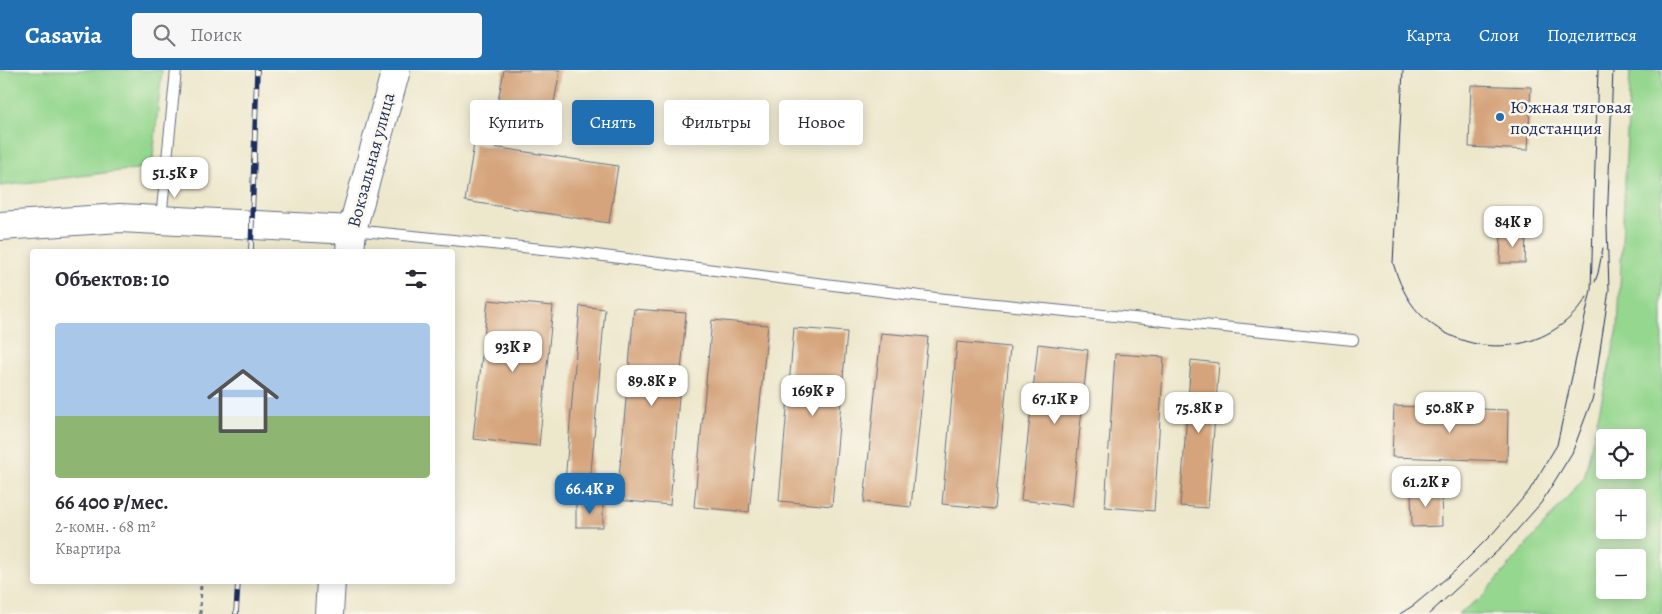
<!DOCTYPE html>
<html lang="ru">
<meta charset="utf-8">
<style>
body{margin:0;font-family:Alegreya,serif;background:#f7f7f7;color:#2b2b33;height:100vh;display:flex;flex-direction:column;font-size:19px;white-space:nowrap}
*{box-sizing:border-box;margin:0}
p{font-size:16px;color:#7c7c81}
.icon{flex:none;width:28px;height:28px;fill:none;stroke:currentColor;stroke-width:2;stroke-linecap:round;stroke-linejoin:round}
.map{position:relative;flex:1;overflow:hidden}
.sheet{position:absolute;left:30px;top:179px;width:425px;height:335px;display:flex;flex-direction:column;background:#fff;border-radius:5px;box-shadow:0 2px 12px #0003}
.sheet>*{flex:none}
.hud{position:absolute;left:470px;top:30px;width:475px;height:45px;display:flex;gap:10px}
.controls{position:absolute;left:1596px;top:359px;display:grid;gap:10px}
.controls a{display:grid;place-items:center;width:50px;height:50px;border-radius:5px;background:#fff;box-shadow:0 2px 12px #0003;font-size:25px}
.price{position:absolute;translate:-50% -42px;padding:0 11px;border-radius:10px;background:#fff;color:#222;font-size:16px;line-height:32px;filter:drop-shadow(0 1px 2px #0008)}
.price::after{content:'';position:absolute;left:50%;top:30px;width:15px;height:11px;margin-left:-8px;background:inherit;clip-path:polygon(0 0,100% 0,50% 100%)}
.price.on{background:#1f6fb2;color:#fff}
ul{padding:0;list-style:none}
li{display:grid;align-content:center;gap:10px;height:265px;padding:0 25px}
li+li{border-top:1px solid #e1e1e2}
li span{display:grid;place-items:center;height:155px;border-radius:5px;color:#555}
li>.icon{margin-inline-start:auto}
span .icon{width:90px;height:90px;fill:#fffc;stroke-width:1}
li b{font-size:21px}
h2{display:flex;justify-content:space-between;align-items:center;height:60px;padding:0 25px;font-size:21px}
.chip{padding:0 18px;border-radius:5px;background:#fff;box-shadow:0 2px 12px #0003;font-size:18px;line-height:45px}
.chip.on{background:#1f6fb2;color:#fff}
header{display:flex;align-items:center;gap:30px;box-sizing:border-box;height:70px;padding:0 25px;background:#1f6fb2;color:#fff}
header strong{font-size:24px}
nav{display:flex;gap:28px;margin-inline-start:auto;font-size:18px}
.search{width:350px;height:45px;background:#f7f7f7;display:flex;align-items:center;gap:12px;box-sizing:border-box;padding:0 18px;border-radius:5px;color:#7c7c81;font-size:19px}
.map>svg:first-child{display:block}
.green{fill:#95d78f;stroke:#588376;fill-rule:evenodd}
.building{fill:#d5a47c}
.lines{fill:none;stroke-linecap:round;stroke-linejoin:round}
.lane-casing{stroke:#646f84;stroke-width:12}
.secondary-casing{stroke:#646f84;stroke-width:30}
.primary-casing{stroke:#646f84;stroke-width:30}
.path{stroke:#646f84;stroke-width:3;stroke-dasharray:4 4;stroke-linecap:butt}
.lane{stroke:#fff;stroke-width:10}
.secondary{stroke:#fff;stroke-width:28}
.primary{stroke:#fff;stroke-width:28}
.tram{stroke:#1b2f5e;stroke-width:1}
.rail-casing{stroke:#1b2f5e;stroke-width:5.5}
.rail{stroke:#fbf7ec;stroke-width:4;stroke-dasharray:11;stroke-linecap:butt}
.poi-dot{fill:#1f6fb2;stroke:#fbf7ec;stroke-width:2}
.labels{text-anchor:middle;stroke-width:5;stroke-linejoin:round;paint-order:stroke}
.poi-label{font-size:18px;fill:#1b2f5e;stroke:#fbf7ec;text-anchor:start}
.street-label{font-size:18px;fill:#1b2f5e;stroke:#fbf7ec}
</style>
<header>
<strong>Casavia</strong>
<div class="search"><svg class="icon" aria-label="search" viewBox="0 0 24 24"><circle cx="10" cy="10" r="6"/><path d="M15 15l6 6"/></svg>Поиск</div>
<nav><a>Карта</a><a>Слои</a><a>Поделиться</a></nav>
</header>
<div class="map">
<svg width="1662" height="544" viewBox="0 0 1662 544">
<rect width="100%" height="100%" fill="#fbf7ec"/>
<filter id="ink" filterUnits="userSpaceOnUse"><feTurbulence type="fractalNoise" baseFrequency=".02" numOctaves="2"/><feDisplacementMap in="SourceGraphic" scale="10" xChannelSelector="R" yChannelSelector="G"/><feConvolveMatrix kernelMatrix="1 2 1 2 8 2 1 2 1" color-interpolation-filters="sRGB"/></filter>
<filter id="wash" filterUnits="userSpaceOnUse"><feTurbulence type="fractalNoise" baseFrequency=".0096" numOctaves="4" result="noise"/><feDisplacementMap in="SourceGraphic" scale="20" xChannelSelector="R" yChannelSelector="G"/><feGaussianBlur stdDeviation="1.12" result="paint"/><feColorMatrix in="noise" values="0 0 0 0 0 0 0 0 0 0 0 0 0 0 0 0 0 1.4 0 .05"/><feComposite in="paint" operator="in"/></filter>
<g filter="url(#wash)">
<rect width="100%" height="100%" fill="#ede7cc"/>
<path class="green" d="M0,0H162L152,97L0,116Z
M1630,0H1662V544H1458L1483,526L1584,408L1618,258ZM1605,368H1638V400H1605ZM1605,428H1638V460H1605ZM1605,488H1638V520H1605Z"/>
<g id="blocks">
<path class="building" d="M504,0H560L548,66L493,56Z
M1471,15L1531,17L1528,80L1469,77Z
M474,74L618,96L609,153L465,131Z
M1501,162L1526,163L1525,193H1500Z
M488,230L553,236L539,376L473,369Z
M580,236L605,239L590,414L565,412Z
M634,239L686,243L670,435L617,430Z
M712,250L768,255L749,442L694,437Z
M794,258L847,262L832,436L779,431Z
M881,263L928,267L911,437L864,432Z
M957,272L1010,277L995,439L942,434Z
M1038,274L1088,280L1072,436L1021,430Z
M1115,284L1164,287L1154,441L1105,437Z
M1191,290L1219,293L1208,438L1180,436Z
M1394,336L1508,340L1507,391L1392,387Z
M1411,419H1441L1442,456L1412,457Z
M576,433H603V457H576Z"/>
</g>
</g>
<g filter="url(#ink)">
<use href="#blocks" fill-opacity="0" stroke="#646f84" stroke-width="1"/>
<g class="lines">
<g class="lane-casing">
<path id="lane" d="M161,149L176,0
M353,160L572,182L936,228L1353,270"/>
</g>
<g class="secondary-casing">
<path id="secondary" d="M0,156L120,148L352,160"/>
</g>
<g class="primary-casing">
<path id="primary" d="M350,181L352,160L396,0
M329,544L331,511"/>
</g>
<path class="path" d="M200,544L201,511"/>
<use href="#lane" class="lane"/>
<use href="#secondary" class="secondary"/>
<use href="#primary" class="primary"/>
<path class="tram" d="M1403,0L1393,193C1399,212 1406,229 1419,243C1467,292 1550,286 1587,227
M1595,212L1598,203L1603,178
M1400,544L1414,535L1455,501L1494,462L1529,421L1557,375L1591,220L1598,0
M1429,544L1503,476L1541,433L1572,383L1593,327L1609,220L1607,156L1613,0"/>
<g class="rail-casing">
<path id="rail" d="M251,181L257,0
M236,544L238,511"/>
</g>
<use href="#rail" class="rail"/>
</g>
</g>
<circle class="poi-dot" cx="1500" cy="47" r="5"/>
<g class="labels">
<g class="poi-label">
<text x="1510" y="43">Южная тяговая<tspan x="1510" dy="21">подстанция</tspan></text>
</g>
<g class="street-label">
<text transform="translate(371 90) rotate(-75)" y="6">Вокзальная улица</text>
</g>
</g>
</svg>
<div class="controls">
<a><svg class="icon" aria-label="locate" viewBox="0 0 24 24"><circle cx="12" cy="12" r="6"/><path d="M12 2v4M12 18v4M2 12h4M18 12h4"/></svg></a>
<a>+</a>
<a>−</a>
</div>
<b class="price" style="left:175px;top:129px">51.5K ₽</b>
<b class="price" style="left:1513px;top:178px">84K ₽</b>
<b class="price" style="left:513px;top:303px">93K ₽</b>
<b class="price" style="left:652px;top:337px">89.8K ₽</b>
<b class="price" style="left:813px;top:347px">169K ₽</b>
<b class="price" style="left:1055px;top:355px">67.1K ₽</b>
<b class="price" style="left:1199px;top:364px">75.8K ₽</b>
<b class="price" style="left:1450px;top:364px">50.8K ₽</b>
<b class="price" style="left:1426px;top:438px">61.2K ₽</b>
<b class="price on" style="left:590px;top:445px">66.4K ₽</b>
<div class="hud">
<a class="chip">Купить</a>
<a class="chip on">Снять</a>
<a class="chip">Фильтры</a>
<a class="chip">Новое</a>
</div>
<section class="sheet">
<h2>Объектов: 10<svg class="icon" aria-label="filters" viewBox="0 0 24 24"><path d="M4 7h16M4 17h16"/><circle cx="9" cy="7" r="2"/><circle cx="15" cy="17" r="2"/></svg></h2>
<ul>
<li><span style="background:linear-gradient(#a9c7e8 60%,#8fb573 0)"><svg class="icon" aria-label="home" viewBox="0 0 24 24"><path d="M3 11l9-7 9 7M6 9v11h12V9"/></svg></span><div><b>66 400 ₽/мес.</b><p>2-комн. · 68 m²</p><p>Квартира</p></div></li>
</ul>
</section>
</div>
